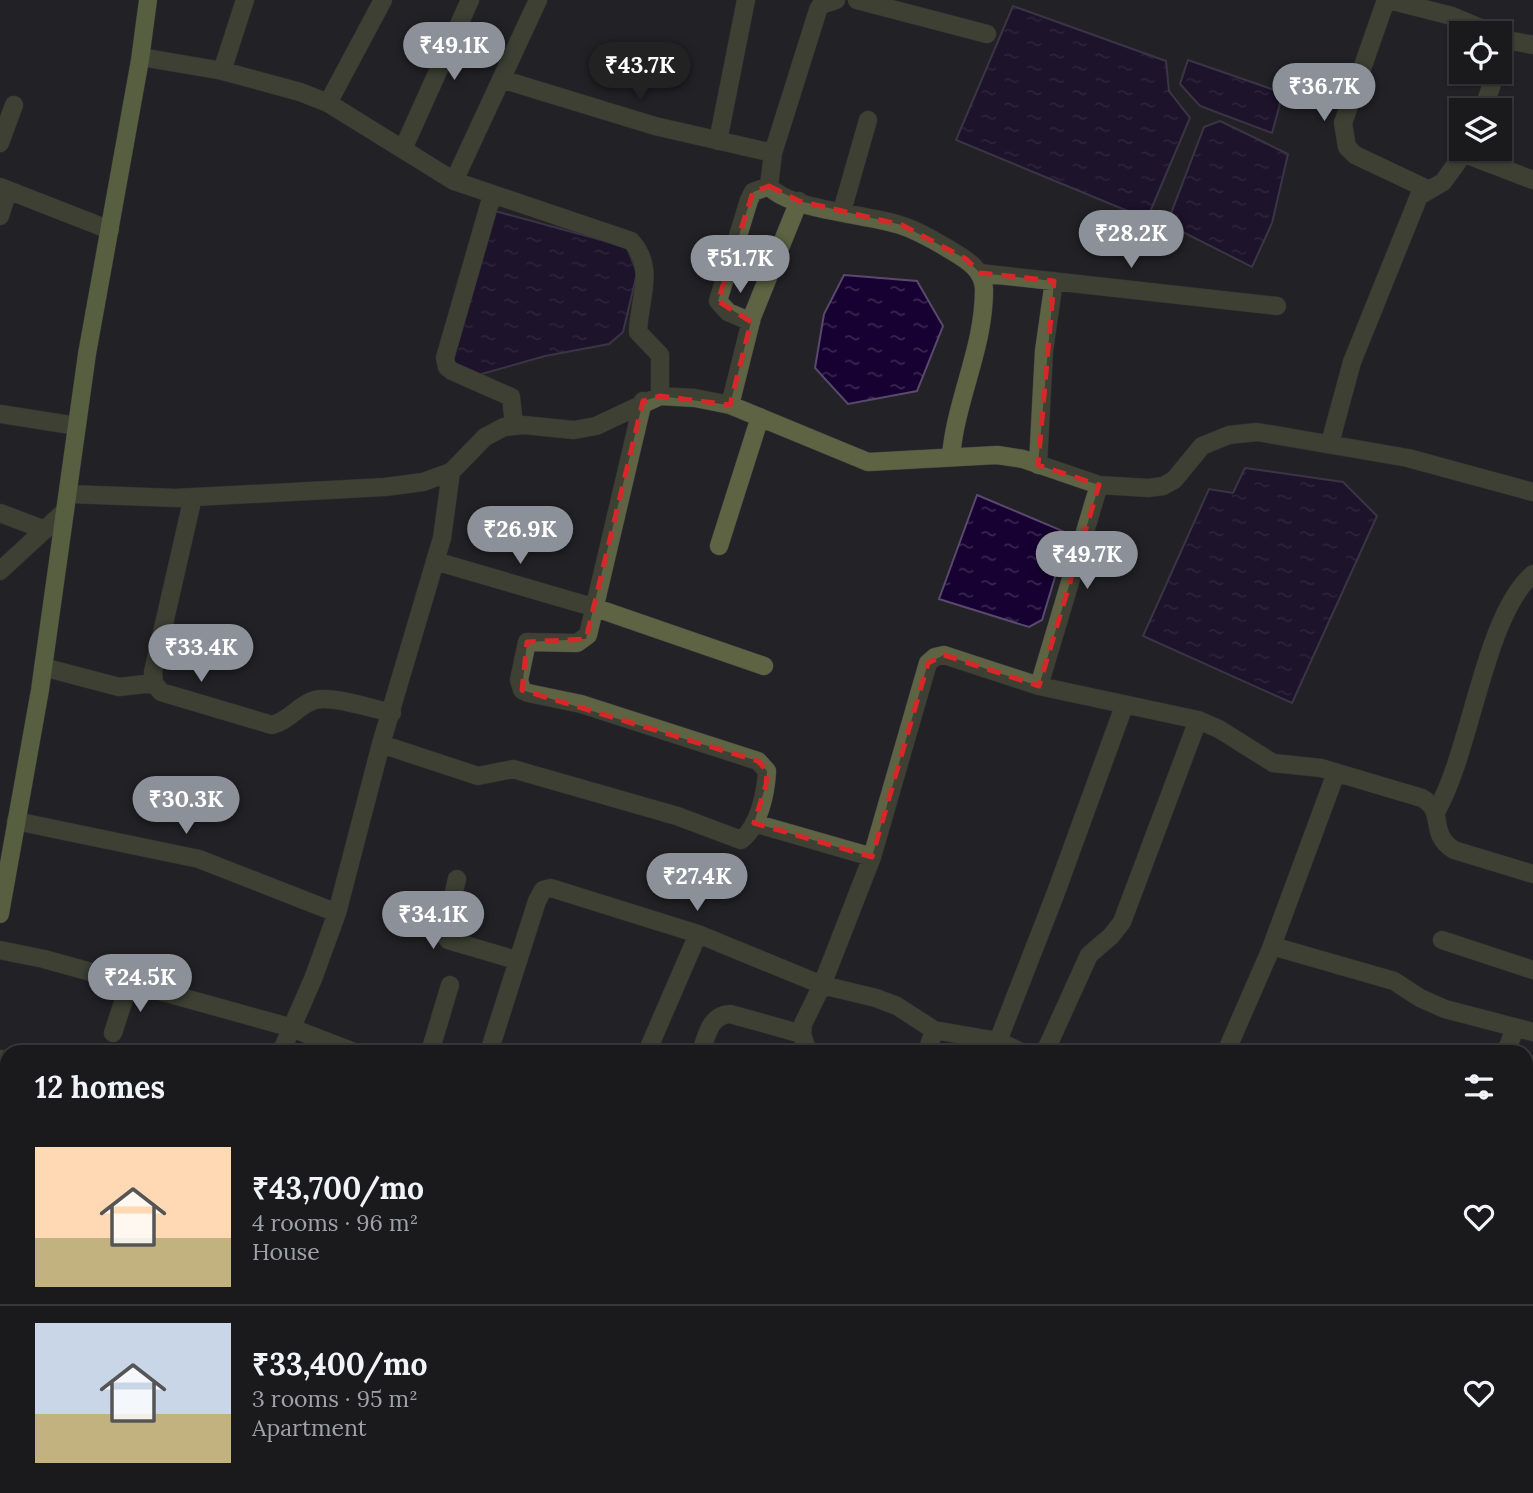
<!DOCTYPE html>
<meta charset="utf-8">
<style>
body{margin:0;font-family:Lora,serif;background:#232326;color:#f1f3f6;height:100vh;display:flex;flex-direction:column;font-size:26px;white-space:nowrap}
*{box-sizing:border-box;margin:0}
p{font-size:23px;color:#9fa1a4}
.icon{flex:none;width:38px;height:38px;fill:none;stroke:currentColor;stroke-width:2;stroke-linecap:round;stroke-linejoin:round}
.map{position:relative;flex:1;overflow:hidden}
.details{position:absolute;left:0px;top:1045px;width:1533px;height:450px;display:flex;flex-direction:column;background:#1a1a1d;border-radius:21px 21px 0 0;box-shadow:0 2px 5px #0004,0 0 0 2px #38383b}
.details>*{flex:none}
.controls{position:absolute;left:1449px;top:21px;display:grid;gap:14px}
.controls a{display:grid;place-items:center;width:63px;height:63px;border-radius:0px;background:#1a1a1d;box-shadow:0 2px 5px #0004,0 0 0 2px #38383b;font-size:35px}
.price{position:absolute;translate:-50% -60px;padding:0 16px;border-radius:24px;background:#8c9099;color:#fff;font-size:23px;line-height:46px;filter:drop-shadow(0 2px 4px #0008)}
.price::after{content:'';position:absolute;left:50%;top:42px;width:21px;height:16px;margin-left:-10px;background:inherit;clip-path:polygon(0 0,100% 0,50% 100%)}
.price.selected{background:#222;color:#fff}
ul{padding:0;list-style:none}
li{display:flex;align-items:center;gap:21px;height:175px;padding:0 35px}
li+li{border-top:2px solid #38383b}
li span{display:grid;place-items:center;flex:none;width:196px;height:140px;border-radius:0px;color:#555}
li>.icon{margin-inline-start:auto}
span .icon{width:84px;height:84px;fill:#fffc;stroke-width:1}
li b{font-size:30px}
h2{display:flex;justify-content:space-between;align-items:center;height:84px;padding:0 35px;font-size:30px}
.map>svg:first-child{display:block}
.water{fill:url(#water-ripples);stroke:#59496c;stroke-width:2}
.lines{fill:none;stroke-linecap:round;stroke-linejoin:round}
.street-casing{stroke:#403f44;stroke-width:19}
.primary-casing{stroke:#403f44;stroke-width:19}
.street{stroke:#5e6443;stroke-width:18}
.primary{stroke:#99a65f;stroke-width:18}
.marked{fill:none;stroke:#d62828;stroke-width:5;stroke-dasharray:14 9;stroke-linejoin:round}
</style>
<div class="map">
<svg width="1533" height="1493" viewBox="0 0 1533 1493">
<defs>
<pattern id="water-ripples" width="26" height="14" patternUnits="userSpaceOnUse" patternTransform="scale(1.75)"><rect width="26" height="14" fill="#170132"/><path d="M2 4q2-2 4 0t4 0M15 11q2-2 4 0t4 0" fill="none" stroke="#392650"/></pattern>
</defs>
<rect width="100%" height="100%" fill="#232227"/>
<path class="water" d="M1013,6L1166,61L1169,91L1190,118L1147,219L956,140Z
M1188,60L1283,93L1272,133L1200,106L1180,84Z
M1220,121L1288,154L1272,223L1252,267L1167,224L1204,127Z
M495,211L627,247L637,273L623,332L609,344L545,356L471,377L450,362Z
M844,275L917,281L943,326L917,391L848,404L815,368L824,314Z
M1245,468L1343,482L1377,516L1292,703L1143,636L1209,489L1233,493Z
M977,495L1065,532L1062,554L1042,620L1029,627L939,599Z
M0,1386L7,1388V1488H221L224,1493H0Z"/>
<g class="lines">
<g class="street-casing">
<path id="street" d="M836,0L821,5L818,10L773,153L769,186C789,210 867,214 900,225C919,231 935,241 952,251C967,260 984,270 984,290C984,348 956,399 951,456
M857,0L987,34
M1386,0L1343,123L1347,147L1355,155L1427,189
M1389,0L1452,16L1492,33
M141,57L223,71L300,92L328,103L454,181L631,241C656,268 639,299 638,332L660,355V396
M1500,61L1507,40L1533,45
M222,71L245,0
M501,79L655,126L773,153
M328,103L383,0
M1483,110L1496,72
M718,141L746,0
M0,143L14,105
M403,149L470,0
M1465,154L1533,180
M454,181L538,0
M0,187L110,230
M492,195L445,358L447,367L452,371L511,397L514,425
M842,211L868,120
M0,216L8,190
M980,273L1277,306
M751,322L728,312L718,301L749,200L753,192L769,186
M730,405L752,317L799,201
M0,414L77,426
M1330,443L1352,362L1419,196L1443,182L1467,149
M1038,465L1044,351L1054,281
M68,494L176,498L385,487L423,482L451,472L485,437L504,427L523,425L574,430L596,426L660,396L695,398L730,405L868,462L997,455L1023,459L1099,485L1148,488L1163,486L1174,480L1202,446L1229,435L1257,432L1408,458L1533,492
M193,497L153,672L154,683L161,692L272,725C291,720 299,704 315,700C332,695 373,709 392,713
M0,513L45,530
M719,546L760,417
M435,561L596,608L764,666
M0,571L65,511
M43,667L119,687L154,683
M1039,686L1099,485
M381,744L478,776L513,769L677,816L741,840C759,827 766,792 767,771L758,761L581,704L528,693L522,690L519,680L527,642L577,643L588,635L643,401
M1436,812C1472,749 1484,616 1533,574
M16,821L199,859L337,913
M754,823L872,857
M457,879L444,934L448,940L516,960
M1442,940L1533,970
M1272,946L1394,981L1420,998L1445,1009L1533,1032
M0,950L44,959L289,1027L354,1052
M113,1033L129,984
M998,1041L1055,895L1124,706
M281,1052L313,979L337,913L381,744L442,538L451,472
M430,1052L450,985
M489,1052L537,901L543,890L551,888L698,934L822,985L876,998L897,1006L934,1030L998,1041L1021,1052
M647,1052L698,934
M701,1052C707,1035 710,1015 730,1014L802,1034
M808,1052L802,1034L803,1024L822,985L872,857L928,663L935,657L944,655L1039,686L1198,720L1219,729L1273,763L1321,768L1422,798C1447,812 1427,833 1454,850L1533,874
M927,1052L934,1030
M1045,1052L1089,955L1111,936L1122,922L1198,720
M1226,1052L1270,951L1336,773
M1506,1052L1515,1028
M0,1059L7,1060
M0,1323L7,1325
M1526,1434L1533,1436
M653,1488L676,1493
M539,1493L540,1488
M805,1493L808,1488
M896,1493L898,1488
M1070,1493L1071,1488
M1207,1493L1209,1488
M1264,1493L1266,1488"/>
</g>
<g class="primary-casing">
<path id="primary" d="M0,914L40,690L87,354L140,60L148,0"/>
</g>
<use href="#street" class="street"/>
<use href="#primary" class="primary"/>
</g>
<path d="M0 0H1533V1493H0ZM769,186L799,201L902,225L966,259L980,273L1054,281L1038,465L1099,485L1039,686L944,655L928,663L872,857L754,823L766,785L767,771L758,761L522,690L527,642L586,639L643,401L660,396L730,405L751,322L718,301L753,192Z" fill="#232227" fill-opacity=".55" fill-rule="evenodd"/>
<path class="marked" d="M769,186L799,201L902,225L966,259L980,273L1054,281L1038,465L1099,485L1039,686L944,655L928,663L872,857L754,823L766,785L767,771L758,761L522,690L527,642L586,639L643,401L660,396L730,405L751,322L718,301L753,192Z"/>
</svg>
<div class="controls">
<a><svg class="icon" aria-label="locate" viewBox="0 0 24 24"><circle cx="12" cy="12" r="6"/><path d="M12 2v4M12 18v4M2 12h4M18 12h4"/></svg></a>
<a><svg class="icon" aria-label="layers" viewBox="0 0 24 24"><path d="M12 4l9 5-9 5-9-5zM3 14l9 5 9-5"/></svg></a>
</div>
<b class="price" style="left:454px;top:82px">₹49.1K</b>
<b class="price selected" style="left:640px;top:102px">₹43.7K</b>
<b class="price" style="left:1324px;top:123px">₹36.7K</b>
<b class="price" style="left:1131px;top:270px">₹28.2K</b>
<b class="price" style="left:740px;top:295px">₹51.7K</b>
<b class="price" style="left:520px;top:566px">₹26.9K</b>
<b class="price" style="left:1087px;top:591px">₹49.7K</b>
<b class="price" style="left:201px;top:684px">₹33.4K</b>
<b class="price" style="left:186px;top:836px">₹30.3K</b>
<b class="price" style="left:697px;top:913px">₹27.4K</b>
<b class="price" style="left:433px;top:951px">₹34.1K</b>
<b class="price" style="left:140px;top:1014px">₹24.5K</b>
<section class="details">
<h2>12 homes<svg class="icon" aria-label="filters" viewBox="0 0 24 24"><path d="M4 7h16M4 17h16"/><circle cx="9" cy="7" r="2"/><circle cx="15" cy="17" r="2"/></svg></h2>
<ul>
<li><span style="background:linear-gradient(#ffd9b3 65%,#c2b280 0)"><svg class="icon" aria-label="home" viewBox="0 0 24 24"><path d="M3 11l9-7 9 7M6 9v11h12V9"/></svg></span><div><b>₹43,700/mo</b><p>4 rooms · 96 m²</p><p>House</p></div><svg class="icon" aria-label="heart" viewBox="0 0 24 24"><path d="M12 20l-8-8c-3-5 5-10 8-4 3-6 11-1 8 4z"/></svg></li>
<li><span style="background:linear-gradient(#c9d6e8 65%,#c2b280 0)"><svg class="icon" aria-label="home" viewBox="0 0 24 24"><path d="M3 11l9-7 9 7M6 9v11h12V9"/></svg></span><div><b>₹33,400/mo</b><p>3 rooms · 95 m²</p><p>Apartment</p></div><svg class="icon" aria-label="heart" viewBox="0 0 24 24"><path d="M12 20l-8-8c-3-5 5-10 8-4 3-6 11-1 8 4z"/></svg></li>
</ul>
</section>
</div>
